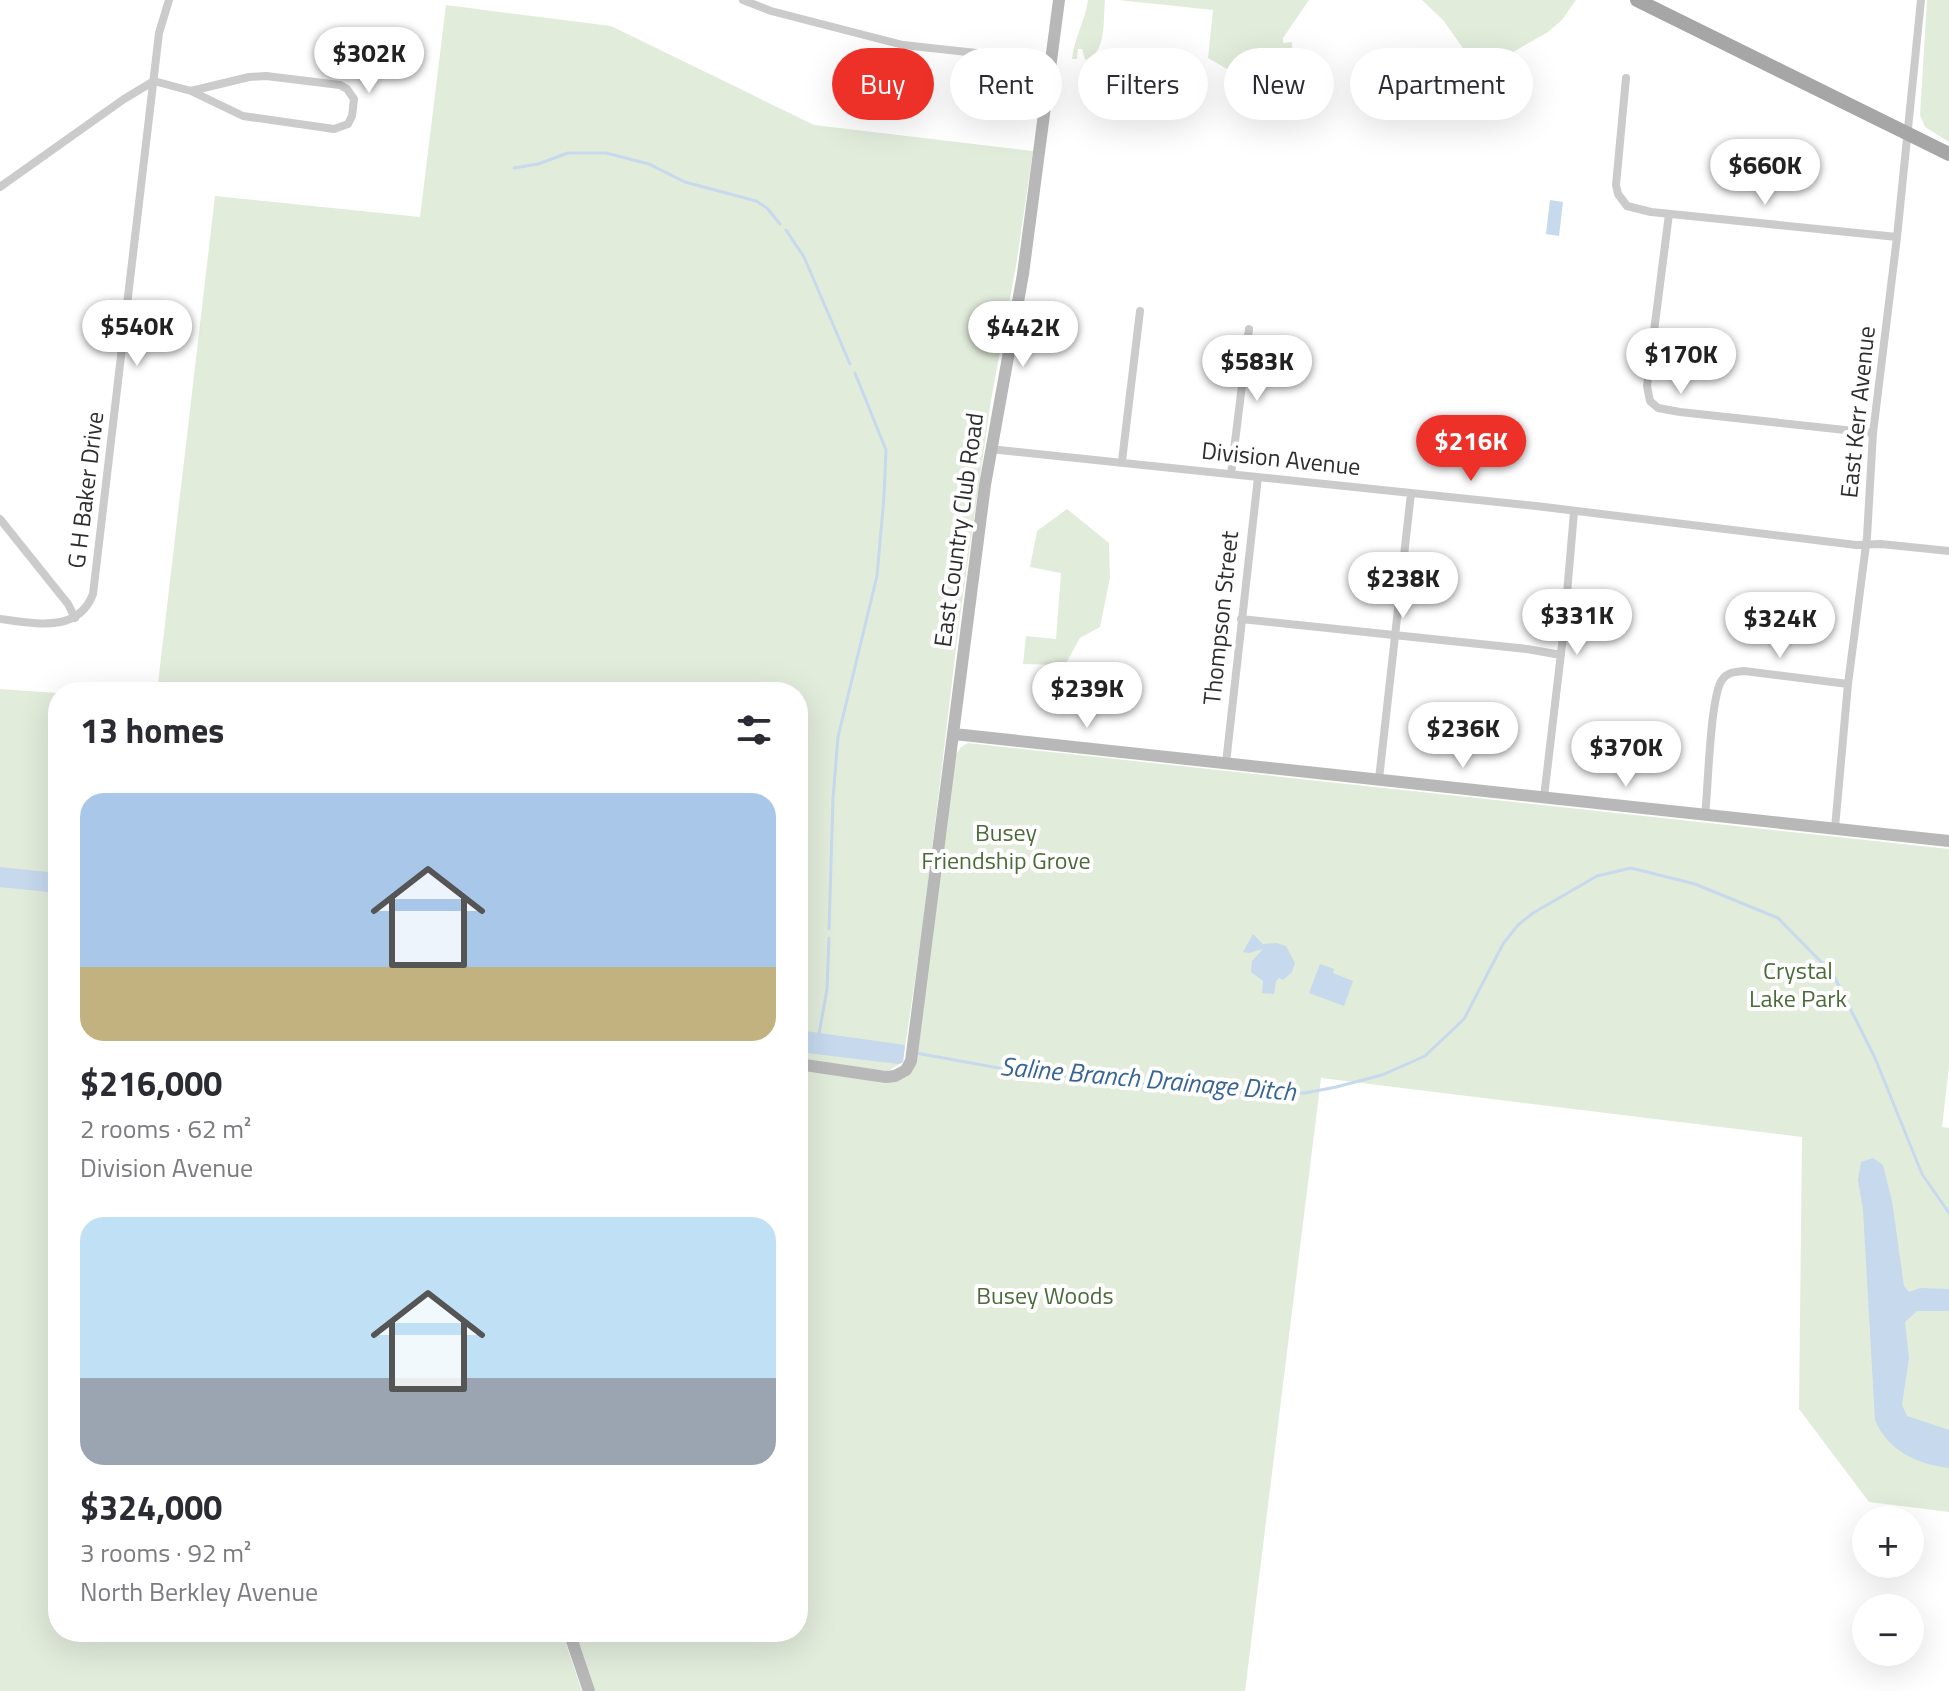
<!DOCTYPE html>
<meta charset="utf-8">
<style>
body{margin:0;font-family:"Titillium Web",sans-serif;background:#f7f7f7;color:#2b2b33;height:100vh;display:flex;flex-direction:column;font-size:30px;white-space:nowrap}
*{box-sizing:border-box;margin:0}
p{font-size:26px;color:#7c7c81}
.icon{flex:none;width:44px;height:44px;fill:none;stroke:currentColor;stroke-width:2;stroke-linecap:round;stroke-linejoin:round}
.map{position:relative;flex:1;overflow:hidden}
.drawer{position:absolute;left:48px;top:682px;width:760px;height:960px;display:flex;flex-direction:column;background:#fff;border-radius:32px;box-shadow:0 8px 32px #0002}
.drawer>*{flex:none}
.hud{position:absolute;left:832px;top:48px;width:760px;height:72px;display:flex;gap:16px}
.tools{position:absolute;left:1852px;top:1506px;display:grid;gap:16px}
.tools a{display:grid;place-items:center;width:72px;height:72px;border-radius:50%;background:#fff;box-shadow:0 8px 32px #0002;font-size:40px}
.price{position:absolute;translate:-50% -68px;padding:0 18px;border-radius:28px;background:#fff;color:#222;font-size:26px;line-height:52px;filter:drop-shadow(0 2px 4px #0008)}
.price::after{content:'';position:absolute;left:50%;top:48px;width:24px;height:18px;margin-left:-12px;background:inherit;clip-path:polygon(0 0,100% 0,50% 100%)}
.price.selected{background:#ed3128;color:#fff}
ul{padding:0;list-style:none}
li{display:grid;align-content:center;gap:16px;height:424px;padding:0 32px}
li span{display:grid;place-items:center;height:248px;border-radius:24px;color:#555}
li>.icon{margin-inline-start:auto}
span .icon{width:144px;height:144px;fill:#fffc;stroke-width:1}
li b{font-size:34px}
h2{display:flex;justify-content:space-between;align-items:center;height:96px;padding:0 32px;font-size:34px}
.tag{padding:0 28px;border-radius:36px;background:#fff;box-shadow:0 8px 32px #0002;font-size:28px;line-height:72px}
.tag.selected{background:#ed3128;color:#fff}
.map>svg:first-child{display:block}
.green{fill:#e2ecdb}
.water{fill:#c6d9ed}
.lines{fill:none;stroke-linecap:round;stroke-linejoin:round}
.stream{stroke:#c6d9ed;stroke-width:3}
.street{stroke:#cbcbcb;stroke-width:8}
.secondary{stroke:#b8b8b8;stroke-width:12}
.primary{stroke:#a6a6a6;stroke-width:14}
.labels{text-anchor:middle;stroke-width:8;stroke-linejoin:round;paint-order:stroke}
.street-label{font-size:24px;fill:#2e2e2e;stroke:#fff}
.park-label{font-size:24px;fill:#4b6c39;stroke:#fff}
.water-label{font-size:26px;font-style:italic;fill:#386594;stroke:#fff}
</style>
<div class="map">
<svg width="1949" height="1691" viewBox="0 0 1949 1691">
<rect width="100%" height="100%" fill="#fff"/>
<path class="green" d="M1088,0H1105C1103,18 1107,55 1085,60L1082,49H1078L1077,59H1072C1074,39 1085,21 1088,0Z
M1118,0H1309L1283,38V43L1292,42L1293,59H1286L1271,74L1227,69L1208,58L1213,10Z
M1422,0H1576L1562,20L1548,32L1487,67L1470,58L1443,20Z
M1927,0H1949V142L1925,127L1920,115Z
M446,5L611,26L814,125L1033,151L1016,266L991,400L959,624L923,924L903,1062L888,1071L798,1059V692H157L215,196L420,217Z
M1067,509L1109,543L1110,578L1100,627L1080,638L1065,665L1023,664L1026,636L1056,639L1061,573L1030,567L1037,531Z
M0,689L58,693V1632H562L582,1691H0Z
M968,743L1949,849V1067L1942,1127L1949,1128V1512L1869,1502L1799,1409L1802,1137L1321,1078L1245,1691H589L569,1632H798V1064L875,1076L906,1070L955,756L961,747Z"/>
<path class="water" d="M1550,200L1563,202L1559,236L1546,234Z
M0,867L58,873V893L0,887Z
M1253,934L1263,944L1277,943L1286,946L1295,963L1292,972L1283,980L1279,978L1276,981L1274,994L1262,993L1263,981L1251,972L1252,961L1263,949L1249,953L1243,952Z
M1320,964L1334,969L1333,973L1353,981L1344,1006L1309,993Z
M798,1030L905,1045L903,1062L899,1064L798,1052Z
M1873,1158L1883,1165L1892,1201L1904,1286L1909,1292L1920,1288L1949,1289V1311H1917L1905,1322L1909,1358L1902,1405L1907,1416L1949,1430V1468C1917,1464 1888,1451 1875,1420L1863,1210L1858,1180L1861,1162Z"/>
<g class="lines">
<path class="stream" d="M514,168L538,164L568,153H606L649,164L685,182L756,201L767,208L780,224
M786,230L804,257L850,364
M829,929L833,798L838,737L877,576L884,497L886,450L855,373
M819,1034L827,989L829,938
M916,1053L1021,1072L1244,1093H1305L1336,1087L1382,1075L1425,1056L1464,1019L1503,944L1518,925L1533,913L1597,876L1631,868L1695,884L1778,918L1833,974L1875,1058L1922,1174L1949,1213"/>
<path class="street" d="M743,0L771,11L903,45L1051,61
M1626,78L1616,185L1618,194L1627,206L1651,212L1897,237
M0,187L124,99L154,81L191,91L249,77L266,76L340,85L347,89L354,99L352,116L348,124L334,129L243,116L191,91
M1669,214L1647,386L1650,401L1658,408L1680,412L1873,433
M990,449L1536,506L1856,545L1881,544L1949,551
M1122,461L1140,311
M1231,474L1249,329
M0,519L68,604L75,618
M0,619C34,623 78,634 93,594L159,33L169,0
M1241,619L1527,649L1561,655
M1226,763L1258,477
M1379,779L1411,493
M1544,797L1564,628L1574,512
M1705,816C1708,791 1710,696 1722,680C1727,672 1735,672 1744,671L1848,684
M1835,828L1848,684L1867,537L1873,433L1897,237L1921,0"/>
<path class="secondary" d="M954,734L1949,841
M798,1064L886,1077L895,1076L906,1070L911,1061L985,485L1023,274L1059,0
M569,1632L589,1691"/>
<path class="primary" d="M1637,0L1949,154"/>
</g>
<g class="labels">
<g class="street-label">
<text transform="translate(1858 412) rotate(-84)" y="8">East Kerr Avenue</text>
<text transform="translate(1281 459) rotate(6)" y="8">Division Avenue</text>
<text transform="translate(86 490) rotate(-83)" y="8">G H Baker Drive</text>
<text transform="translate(959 530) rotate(-82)" y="8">East Country Club Road</text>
<text transform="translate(1221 618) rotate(-84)" y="8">Thompson Street</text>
</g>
<g class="park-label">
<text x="1006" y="841">Busey<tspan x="1006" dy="28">Friendship Grove</tspan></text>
<text x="1798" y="979">Crystal<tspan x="1798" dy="28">Lake Park</tspan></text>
<text x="1045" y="1304">Busey Woods</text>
</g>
<g class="water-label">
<text transform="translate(1148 1079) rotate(5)" y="9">Saline Branch Drainage Ditch</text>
</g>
</g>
</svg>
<div class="tools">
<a>+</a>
<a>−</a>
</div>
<b class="price" style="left:369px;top:95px">$302K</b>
<b class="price" style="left:1765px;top:207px">$660K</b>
<b class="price" style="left:137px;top:368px">$540K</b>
<b class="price" style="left:1023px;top:369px">$442K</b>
<b class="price" style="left:1681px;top:396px">$170K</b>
<b class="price" style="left:1257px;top:403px">$583K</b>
<b class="price selected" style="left:1471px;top:483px">$216K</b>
<b class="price" style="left:1403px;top:620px">$238K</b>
<b class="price" style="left:1577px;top:657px">$331K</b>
<b class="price" style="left:1780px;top:660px">$324K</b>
<b class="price" style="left:1087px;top:730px">$239K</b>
<b class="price" style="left:1463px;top:770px">$236K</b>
<b class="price" style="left:1626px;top:789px">$370K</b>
<div class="hud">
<a class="tag selected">Buy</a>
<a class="tag">Rent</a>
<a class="tag">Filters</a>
<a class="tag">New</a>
<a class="tag">Apartment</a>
</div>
<section class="drawer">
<h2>13 homes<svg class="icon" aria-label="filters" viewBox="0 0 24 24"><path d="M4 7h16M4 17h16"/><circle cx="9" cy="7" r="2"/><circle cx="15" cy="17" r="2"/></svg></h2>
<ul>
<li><span style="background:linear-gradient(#a9c7e8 70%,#c2b280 0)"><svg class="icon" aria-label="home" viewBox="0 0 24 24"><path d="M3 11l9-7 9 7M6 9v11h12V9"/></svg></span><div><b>$216,000</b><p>2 rooms · 62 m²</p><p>Division Avenue</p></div></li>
<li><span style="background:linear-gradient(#bfe0f5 65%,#9aa5b1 0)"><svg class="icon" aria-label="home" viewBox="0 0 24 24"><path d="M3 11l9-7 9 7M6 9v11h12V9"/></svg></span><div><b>$324,000</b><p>3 rooms · 92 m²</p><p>North Berkley Avenue</p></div></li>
</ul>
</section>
</div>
